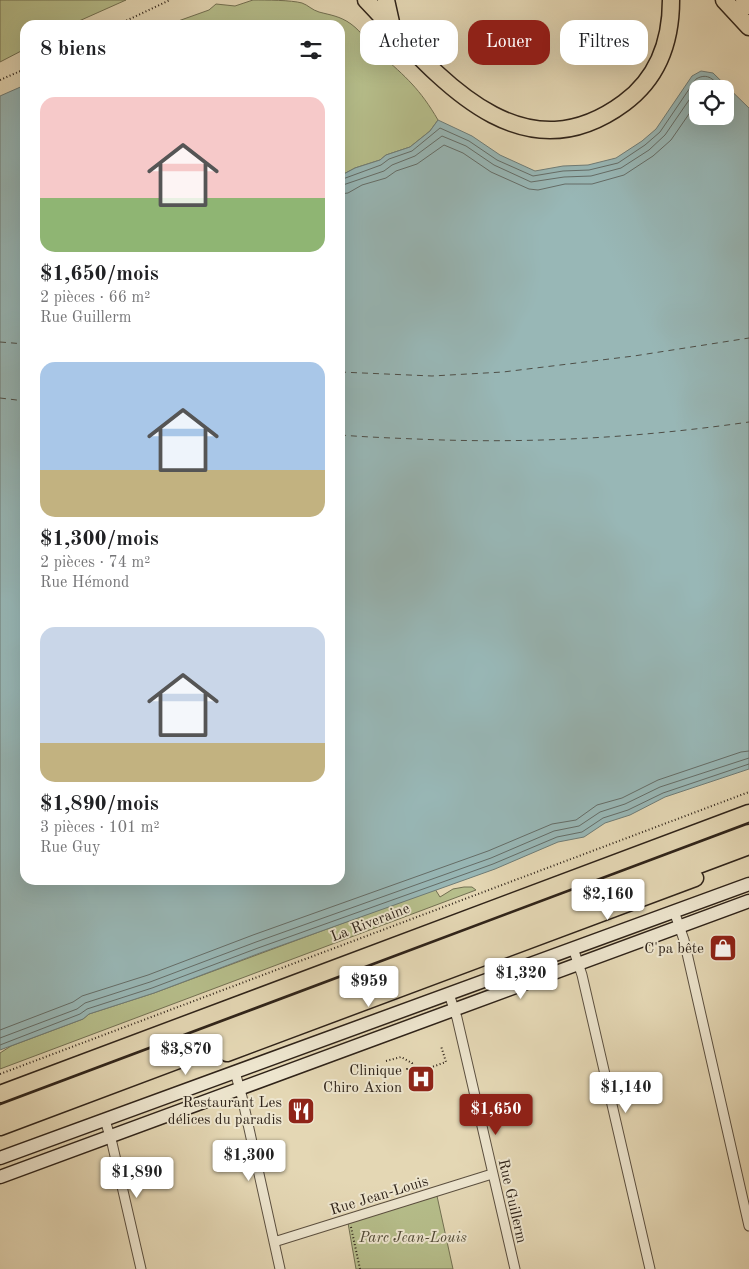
<!DOCTYPE html>
<html lang="fr">
<meta charset="utf-8">
<style>
body{margin:0;font-family:"Old Standard TT",serif;background:#f2f2f2;color:#202124;height:100vh;display:flex;flex-direction:column;font-size:19px;white-space:nowrap}
*{box-sizing:border-box;margin:0}
p{font-size:16px;color:#757577}
.icon{flex:none;width:28px;height:28px;fill:none;stroke:currentColor;stroke-width:2;stroke-linecap:round;stroke-linejoin:round}
.map{position:relative;flex:1;overflow:hidden}
.drawer{position:absolute;left:20px;top:20px;width:325px;height:865px;display:flex;flex-direction:column;background:#fff;border-radius:15px;box-shadow:0 5px 20px #0002}
.drawer>*{flex:none}
.guide{position:absolute;left:360px;top:20px;width:314px;height:45px;display:flex;gap:10px}
.tools{position:absolute;left:689px;top:80px;display:grid;gap:10px}
.tools a{display:grid;place-items:center;width:45px;height:45px;border-radius:10px;background:#fff;box-shadow:0 5px 20px #0002;font-size:25px}
.price{position:absolute;translate:-50% -42px;padding:0 11px;border-radius:5px;background:#fff;color:#222;font-size:16px;line-height:32px;filter:drop-shadow(0 1px 2px #0008)}
.price::after{content:'';position:absolute;left:50%;top:30px;width:15px;height:11px;margin-left:-8px;background:inherit;clip-path:polygon(0 0,100% 0,50% 100%)}
.price.on{background:#8f2418;color:#fff}
ul{padding:0;list-style:none}
li{display:grid;align-content:center;gap:10px;height:265px;padding:0 20px}
li span{display:grid;place-items:center;height:155px;border-radius:15px;color:#555}
li>.icon{margin-inline-start:auto}
span .icon{width:90px;height:90px;fill:#fffc;stroke-width:1}
li b{font-size:21px}
h2{display:flex;justify-content:space-between;align-items:center;height:60px;padding:0 20px;font-size:21px}
.chip{padding:0 18px;border-radius:15px;background:#fff;box-shadow:0 5px 20px #0002;font-size:18px;line-height:45px}
.chip.on{background:#8f2418;color:#fff}
.map>svg:first-child{display:block}
.green{fill:#b6be8b;stroke:#727052}
.water{fill:#98b7b6;stroke:#6e7c77;fill-rule:evenodd}
.lines{fill:none;stroke-linecap:round;stroke-linejoin:round}
.shore{stroke:#646d68;stroke-width:1}
.ferry{stroke:#4e4f48;stroke-width:1;stroke-dasharray:6 5;stroke-linecap:butt}
.street-casing{stroke:#5c5040;stroke-width:11}
.secondary-casing{stroke:#2f2319;stroke-width:15}
.highway-casing{stroke:#2f2319;stroke-width:19}
.path{stroke:#2f2319;stroke-width:2;stroke-dasharray:1 2.5;stroke-linecap:butt}
.street{stroke:#ede5ce;stroke-width:9}
.secondary{stroke:#ede5ce;stroke-width:12}
.highway{stroke:#e4d7b4;stroke-width:16}
.labels{text-anchor:middle;stroke-width:4;stroke-linejoin:round;paint-order:stroke}
.street-label{font-size:15px;fill:#2f2319;stroke:#ede5ce}
.poi-label{font-size:15px;fill:#2f2319;stroke:#ede5ce;text-anchor:end}
.park-label{font-size:15px;font-style:italic;fill:#514a36;stroke:#ede5ce}
</style>
<div class="map">
<svg width="749" height="1269" viewBox="0 0 749 1269">
<rect width="100%" height="100%" fill="#e4d7b4"/>
<filter id="stains"><feTurbulence type="fractalNoise" baseFrequency=".004" numOctaves="4"/><feColorMatrix values="0 0 0 0 .2 0 0 0 0 .09 0 0 0 0 .02 0 0 0 .5 -.17"/></filter>
<radialGradient id="worn" r=".72"><stop offset=".6" stop-color="#630" stop-opacity="0"/><stop offset="1" stop-color="#630" stop-opacity=".3"/></radialGradient>
<path class="green" d="M0,0H126L70,25H25V49L0,62Z
M253,0C266,0 291,0 302,3C308,5 312,10 319,12C330,15 340,16 351,24C362,32 370,45 380,54C406,77 420,89 438,120L430,131L410,147L386,155L380,160L355,168L340,176V25H167L209,10L216,4L235,6Z
M464,887H472L476,890L0,1069V1053L11,1046L83,1019L89,1014L154,993L435,889L440,897L453,889Z
M437,1196L453,1269H356L348,1223Z"/>
<path class="water" d="M701,71L713,73L749,108V769L665,797L630,815L605,823L584,837L558,842L495,869L260,953L154,993L89,1014L83,1019L0,1050V96L25,85V880H340V176L355,168L380,160L386,155L410,147L430,131L438,120L472,136L500,155L535,171L563,166L588,165L616,158L642,141L656,129L692,76ZM698,89H725V116H698Z"/>
<g class="lines">
<path class="shore" d="M340,180L381,165L389,159L412,151L440,128L469,141L497,160L533,176L563,171L589,170L618,163L645,145L660,132L696,79C708,72 714,80 722,89
M340,186L384,171L392,165L415,156L442,136L466,146L494,165L531,182L564,177L591,176L621,168L649,150L665,135L700,84L707,83L714,89
M340,194L348,193L362,185L386,178L396,171L417,164L444,145L463,153L491,172L529,189L538,190L565,184H592L624,175L653,156L671,140L698,101
M0,1030L73,1002L82,996L148,975L253,935L488,851L552,824L576,820L597,805L622,798L658,780L741,752L749,751
M0,1038L77,1009L85,1003L150,982L256,942L491,858L554,831L579,826L600,812L625,804L660,787L749,758
M0,1045L80,1014L87,1009L152,988L258,948L493,864L557,837L582,832L603,818L628,810L663,793L749,764"/>
<path class="ferry" d="M0,342L25,344
M340,372L432,376L503,372L634,356L749,338
M0,398L25,401
M340,435C365,437 391,438 416,439C527,444 638,438 749,422"/>
<g class="street-casing">
<path id="street" d="M674,911L684,940L749,1226
M573,948L582,975L650,1269
M449,994L457,1018L515,1269
M235,1072L242,1097L280,1269
M105,1120L112,1143L141,1269
M274,1242L492,1174"/>
</g>
<g class="secondary-casing">
<path id="secondary" d="M0,1158L749,884
M0,1177L749,901"/>
</g>
<g class="highway-casing">
<path id="highway" d="M366,0C433,70 517,182 624,103C658,78 671,41 671,0
M386,0L392,27
M724,0L749,27
M744,0L749,6
M227,1053L695,878
M0,1094L749,813
M0,1114L749,833
M0,1127L749,846"/>
</g>
<path class="path" d="M117,25L170,0
M0,80L25,69
M386,1061L401,1057L412,1063L413,1068L407,1069L408,1071
M413,1068L415,1073L446,1062L441,1046
M0,1074L749,792
M351,1227L360,1269"/>
<use href="#street" class="street"/>
<use href="#secondary" class="secondary"/>
<use href="#highway" class="highway"/>
</g>
<defs>
<g id="shop-square" transform="scale(1.4375)"><rect x="-9" y="-9" width="18" height="18" rx="4" fill="#8f2418" stroke="#ede5ce"/><path d="M-5-2.5h2.3a2.7 3.5 0 0 1 5.4 0H5L5.5 6h-11ZM-1.5-2.5h3a1.5 2.3 0 0 0-3 0Z" fill="#fff"/></g>
<g id="hospital-square" transform="scale(1.4375)"><rect x="-9" y="-9" width="18" height="18" rx="4" fill="#8f2418" stroke="#ede5ce"/><path d="M-5-5h3v3.5h4V-5h3V5h-3V1.5h-4V5h-3Z" fill="#fff"/></g>
<g id="restaurant-square" transform="scale(1.4375)"><rect x="-9" y="-9" width="18" height="18" rx="4" fill="#8f2418" stroke="#ede5ce"/><path d="M-5-6h1v4h1v-4h1v4h1v-4h1v5L-1.5 .5V6h-2V.5L-5-1ZM5-6V6H3V1.5H1.5Q1.5-4 5-6Z" fill="#fff"/></g>
</defs>
<g fill-rule="evenodd">
<use href="#shop-square" x="723" y="948"/>
<use href="#hospital-square" x="421" y="1079"/>
<use href="#restaurant-square" x="301" y="1111"/>
</g>
<g class="labels">
<g class="street-label">
<text transform="translate(370 922) rotate(-21)" y="5">La Riveraine</text>
<text transform="translate(379 1195) rotate(-17)" y="5">Rue Jean-Louis</text>
<text transform="translate(513 1201) rotate(77)" y="5">Rue Guillerm</text>
</g>
<g class="poi-label">
<text x="704" y="953">C'pa bête</text>
<text x="402" y="1075">Clinique<tspan x="402" dy="17">Chiro Axion</tspan></text>
<text x="282" y="1107">Restaurant Les<tspan x="282" dy="17">délices du paradis</tspan></text>
</g>
<g class="park-label">
<text x="413" y="1242">Parc Jean-Louis</text>
</g>
</g>
<rect width="100%" height="100%" filter="url(#stains)"/>
<rect width="100%" height="100%" fill="url(#worn)"/>
</svg>
<div class="tools">
<a><svg class="icon" aria-label="locate" viewBox="0 0 24 24"><circle cx="12" cy="12" r="6"/><path d="M12 2v4M12 18v4M2 12h4M18 12h4"/></svg></a>
</div>
<b class="price" style="left:608px;top:921px">$2,160</b>
<b class="price" style="left:521px;top:1000px">$1,320</b>
<b class="price" style="left:369px;top:1008px">$959</b>
<b class="price" style="left:186px;top:1076px">$3,870</b>
<b class="price" style="left:626px;top:1114px">$1,140</b>
<b class="price on" style="left:496px;top:1136px">$1,650</b>
<b class="price" style="left:249px;top:1182px">$1,300</b>
<b class="price" style="left:137px;top:1199px">$1,890</b>
<div class="guide">
<a class="chip">Acheter</a>
<a class="chip on">Louer</a>
<a class="chip">Filtres</a>
</div>
<section class="drawer">
<h2>8 biens<svg class="icon" aria-label="filters" viewBox="0 0 24 24"><path d="M4 7h16M4 17h16"/><circle cx="9" cy="7" r="2"/><circle cx="15" cy="17" r="2"/></svg></h2>
<ul>
<li><span style="background:linear-gradient(#f6c9c9 65%,#8fb573 0)"><svg class="icon" aria-label="home" viewBox="0 0 24 24"><path d="M3 11l9-7 9 7M6 9v11h12V9"/></svg></span><div><b>$1,650/mois</b><p>2 pièces · 66 m²</p><p>Rue Guillerm</p></div></li>
<li><span style="background:linear-gradient(#a9c7e8 70%,#c2b280 0)"><svg class="icon" aria-label="home" viewBox="0 0 24 24"><path d="M3 11l9-7 9 7M6 9v11h12V9"/></svg></span><div><b>$1,300/mois</b><p>2 pièces · 74 m²</p><p>Rue Hémond</p></div></li>
<li><span style="background:linear-gradient(#c9d6e8 75%,#c2b280 0)"><svg class="icon" aria-label="home" viewBox="0 0 24 24"><path d="M3 11l9-7 9 7M6 9v11h12V9"/></svg></span><div><b>$1,890/mois</b><p>3 pièces · 101 m²</p><p>Rue Guy</p></div></li>
</ul>
</section>
</div>
